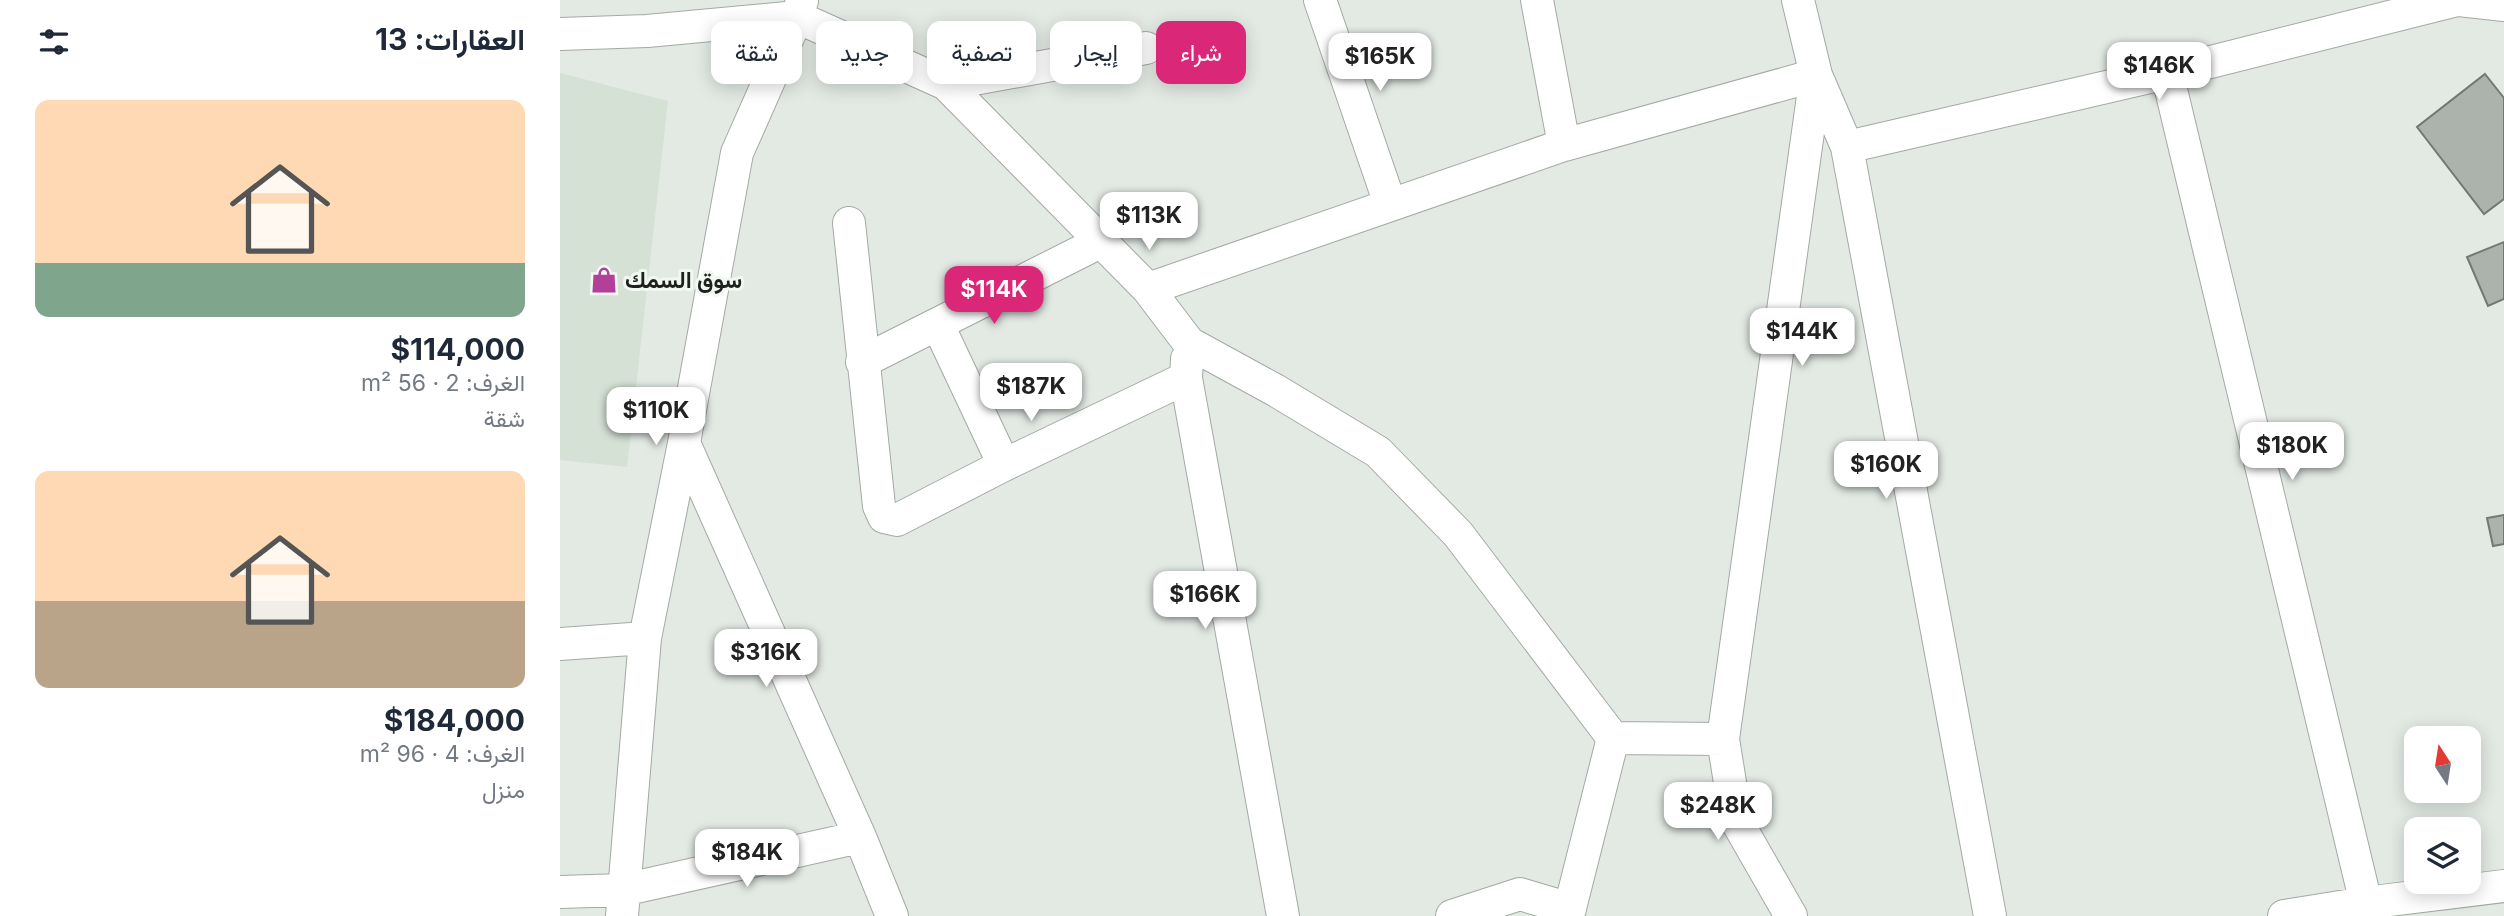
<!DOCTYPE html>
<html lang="ar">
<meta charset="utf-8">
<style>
body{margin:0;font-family:Inter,Vazirmatn,sans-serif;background:#f2f2f3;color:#1f2937;direction:rtl;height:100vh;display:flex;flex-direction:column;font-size:26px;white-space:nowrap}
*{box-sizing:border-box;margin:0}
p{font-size:23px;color:#747a83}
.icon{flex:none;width:38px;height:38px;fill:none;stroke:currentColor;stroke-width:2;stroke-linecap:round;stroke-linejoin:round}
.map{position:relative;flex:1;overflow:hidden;direction:ltr}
.panel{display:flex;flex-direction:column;background:#fff;width:560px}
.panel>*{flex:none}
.banner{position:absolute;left:21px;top:21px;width:665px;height:63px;direction:rtl;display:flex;gap:14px}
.needle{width:46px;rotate:348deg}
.buttons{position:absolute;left:1844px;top:726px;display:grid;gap:14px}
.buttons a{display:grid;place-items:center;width:77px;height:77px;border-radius:14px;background:#fff;box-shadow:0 4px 18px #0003;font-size:35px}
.price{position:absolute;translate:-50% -60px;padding:0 16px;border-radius:14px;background:#fff;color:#222;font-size:23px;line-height:46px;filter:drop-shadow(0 2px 4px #0008)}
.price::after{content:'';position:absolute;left:50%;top:42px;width:21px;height:16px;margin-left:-10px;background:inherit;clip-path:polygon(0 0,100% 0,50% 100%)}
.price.on{background:#db2777;color:#fff}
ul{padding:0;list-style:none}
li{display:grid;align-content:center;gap:14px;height:371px;padding:0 35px}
li span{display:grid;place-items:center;height:217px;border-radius:14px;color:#555}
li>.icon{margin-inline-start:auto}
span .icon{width:126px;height:126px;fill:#fffc;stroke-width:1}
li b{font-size:30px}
h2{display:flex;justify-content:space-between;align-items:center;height:84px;padding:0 35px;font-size:30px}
.tag{padding:0 24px;border-radius:14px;background:#fff;box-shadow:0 4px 18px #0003;font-size:24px;line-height:63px}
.tag.on{background:#db2777;color:#fff}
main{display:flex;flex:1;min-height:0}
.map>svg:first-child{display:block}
.built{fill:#d5e1d5}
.building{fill:#acb2ac;stroke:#737873;stroke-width:2}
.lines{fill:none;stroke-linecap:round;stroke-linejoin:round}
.street-casing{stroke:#a3a9a3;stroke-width:34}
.street{stroke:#fff;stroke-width:32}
.labels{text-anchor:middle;stroke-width:6;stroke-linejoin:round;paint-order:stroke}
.poi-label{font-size:23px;font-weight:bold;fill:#1e211e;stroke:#f1f7f1;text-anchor:start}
</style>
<main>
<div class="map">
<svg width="1944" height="916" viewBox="0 0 1944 916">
<rect width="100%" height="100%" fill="#e3eae4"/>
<path class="built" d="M0,73L108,101L67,467L0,460Z"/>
<path class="building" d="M1925,74L1944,98V199L1924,214L1857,127Z
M1944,242V299L1928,306L1907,257Z
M1944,515V544L1933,546L1927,518Z"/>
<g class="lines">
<g class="street-casing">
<path id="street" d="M760,0L830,204
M977,0L1004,145
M1899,0L1944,5
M0,34L87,31L237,17L386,84L588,289L629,343L715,390L818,452L898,534L1053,738
M1607,73L1809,916
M386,84L586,48
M1287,147L1607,73L1897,0
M289,223L319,506L324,517L337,520L444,465L626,378
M588,289L1004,145L1256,75L1287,147L1430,916
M378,325L444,465
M627,359L626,378L723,916
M302,362L542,241
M124,443L300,837L332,916
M0,644L85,638
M1053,738L1163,739
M0,892L63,890L300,837
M62,916L85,638L124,443L177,153L237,17L242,1
M892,916L960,894L1010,909
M1008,916L1053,738
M1231,916L1176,820L1163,739L1256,75L1238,0
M1724,916L1805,903L1944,886"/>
</g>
<use href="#street" class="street"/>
</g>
<defs>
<g id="shop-bare" transform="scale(2.1)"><path d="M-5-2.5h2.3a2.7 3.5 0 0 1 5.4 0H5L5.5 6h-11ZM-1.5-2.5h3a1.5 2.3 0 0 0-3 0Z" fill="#b23f98" stroke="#f1f7f1" stroke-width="2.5" paint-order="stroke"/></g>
</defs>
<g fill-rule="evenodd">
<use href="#shop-bare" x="44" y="280"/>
</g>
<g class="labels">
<g class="poi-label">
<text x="65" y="288">سوق السمك</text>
</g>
</g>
</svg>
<div class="buttons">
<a><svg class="needle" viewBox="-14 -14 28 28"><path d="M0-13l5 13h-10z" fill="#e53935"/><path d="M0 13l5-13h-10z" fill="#747a83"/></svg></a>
<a><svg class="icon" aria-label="layers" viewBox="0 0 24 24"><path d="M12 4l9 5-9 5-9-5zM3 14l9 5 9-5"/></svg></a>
</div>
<b class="price" style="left:820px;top:93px">$165K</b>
<b class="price" style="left:1599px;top:102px">$146K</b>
<b class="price" style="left:589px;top:252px">$113K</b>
<b class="price on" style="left:434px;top:326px">$114K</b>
<b class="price" style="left:1242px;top:368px">$144K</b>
<b class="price" style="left:471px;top:423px">$187K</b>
<b class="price" style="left:96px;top:447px">$110K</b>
<b class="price" style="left:1732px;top:482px">$180K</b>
<b class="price" style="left:1326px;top:501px">$160K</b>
<b class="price" style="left:645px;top:631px">$166K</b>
<b class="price" style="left:206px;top:689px">$316K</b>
<b class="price" style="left:1158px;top:842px">$248K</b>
<b class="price" style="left:187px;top:889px">$184K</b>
<div class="banner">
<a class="tag on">شراء</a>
<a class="tag">إيجار</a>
<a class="tag">تصفية</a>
<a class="tag">جديد</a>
<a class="tag">شقة</a>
</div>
</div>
<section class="panel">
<h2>العقارات: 13<svg class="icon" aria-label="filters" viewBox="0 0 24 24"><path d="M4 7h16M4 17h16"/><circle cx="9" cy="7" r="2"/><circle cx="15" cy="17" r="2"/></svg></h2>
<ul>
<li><span style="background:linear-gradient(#ffd9b3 75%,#7fa58c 0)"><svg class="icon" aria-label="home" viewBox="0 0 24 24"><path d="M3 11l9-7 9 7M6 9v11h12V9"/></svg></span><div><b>$114,000</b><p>الغرف: 2 · 56 m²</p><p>شقة</p></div></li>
<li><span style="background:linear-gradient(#ffd9b3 60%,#b9a48a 0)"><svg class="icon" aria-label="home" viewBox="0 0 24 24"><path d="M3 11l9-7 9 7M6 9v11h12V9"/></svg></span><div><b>$184,000</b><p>الغرف: 4 · 96 m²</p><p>منزل</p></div></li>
</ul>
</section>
</main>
